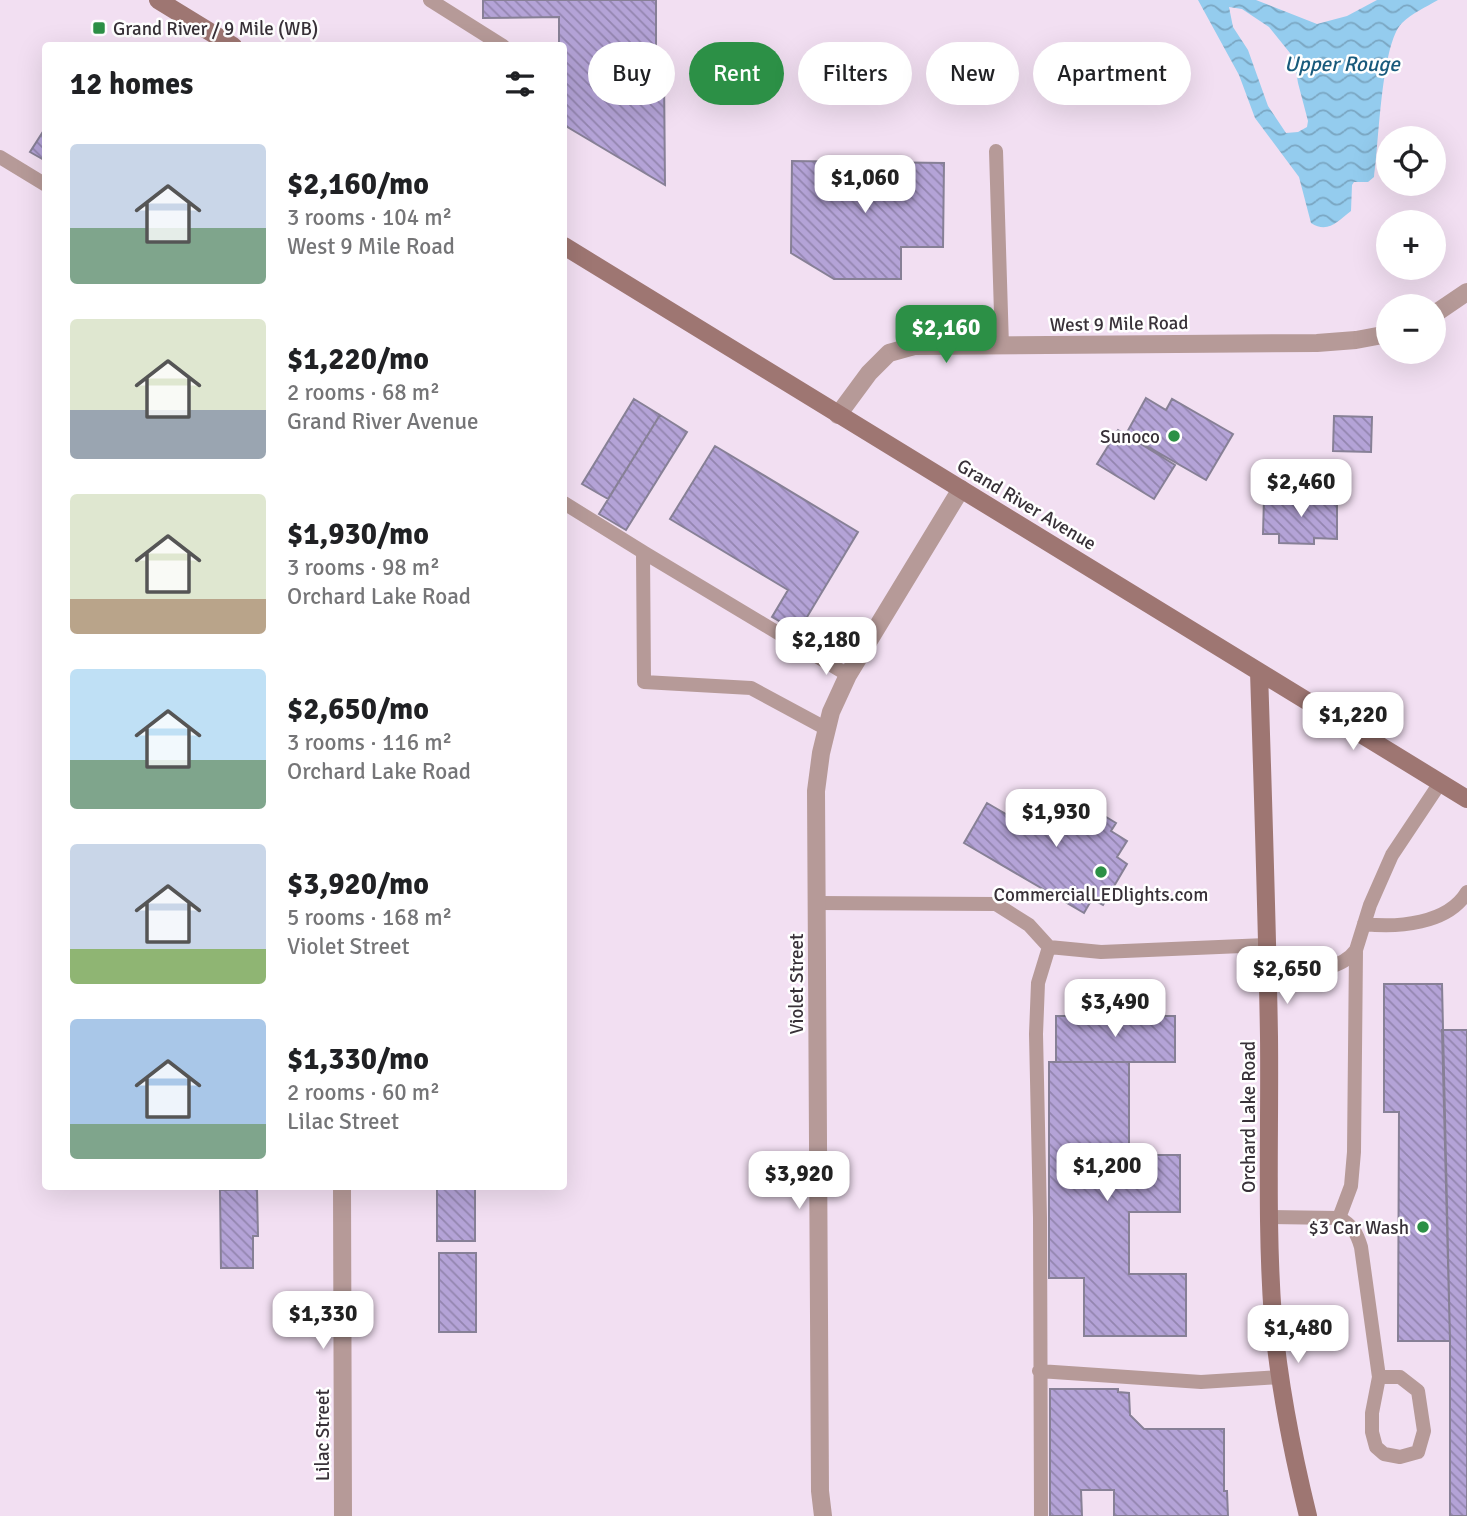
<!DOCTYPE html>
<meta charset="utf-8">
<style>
body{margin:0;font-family:Signika,sans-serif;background:#f2f2f2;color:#202124;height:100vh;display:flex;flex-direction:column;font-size:26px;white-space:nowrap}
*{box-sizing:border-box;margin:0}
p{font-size:23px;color:#757577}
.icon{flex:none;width:38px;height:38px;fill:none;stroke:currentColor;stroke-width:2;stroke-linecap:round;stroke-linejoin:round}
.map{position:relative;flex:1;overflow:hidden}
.details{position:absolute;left:42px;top:42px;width:525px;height:1148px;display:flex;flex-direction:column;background:#fff;border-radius:7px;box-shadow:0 7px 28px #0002}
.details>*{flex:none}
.banner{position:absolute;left:588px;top:42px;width:665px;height:63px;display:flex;gap:14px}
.buttons{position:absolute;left:1376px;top:126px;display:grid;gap:14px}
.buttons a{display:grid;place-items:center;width:70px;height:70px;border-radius:50%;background:#fff;box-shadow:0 7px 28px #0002;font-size:35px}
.price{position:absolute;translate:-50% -60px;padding:0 16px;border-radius:14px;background:#fff;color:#222;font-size:23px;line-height:46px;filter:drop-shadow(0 2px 4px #0008)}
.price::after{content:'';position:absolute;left:50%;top:42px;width:21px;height:16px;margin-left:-10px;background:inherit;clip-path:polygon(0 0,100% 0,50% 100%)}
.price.active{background:#2c9046;color:#fff}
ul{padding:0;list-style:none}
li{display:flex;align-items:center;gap:21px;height:175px;padding:0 28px}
li span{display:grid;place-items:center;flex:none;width:196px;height:140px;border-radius:7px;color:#555}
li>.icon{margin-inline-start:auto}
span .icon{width:84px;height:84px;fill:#fffc;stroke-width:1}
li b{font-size:30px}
h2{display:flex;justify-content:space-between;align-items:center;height:84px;padding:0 28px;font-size:30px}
.pill{padding:0 24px;border-radius:32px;background:#fff;box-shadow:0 7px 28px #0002;font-size:24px;line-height:63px}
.pill.active{background:#2c9046;color:#fff}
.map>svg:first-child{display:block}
.water{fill:url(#water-waves);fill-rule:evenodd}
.building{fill:url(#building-back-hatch);stroke:#878096;stroke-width:2}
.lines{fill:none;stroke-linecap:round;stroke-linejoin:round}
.service{stroke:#b69a98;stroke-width:14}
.minor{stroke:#b69a98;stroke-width:18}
.secondary{stroke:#9e7672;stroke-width:18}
.poi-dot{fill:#2c9046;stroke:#fff;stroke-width:2.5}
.labels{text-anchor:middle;stroke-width:5;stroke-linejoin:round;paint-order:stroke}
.poi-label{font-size:19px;fill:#383138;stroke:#fff;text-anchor:end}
.street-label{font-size:19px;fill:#383138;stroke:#fff}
.water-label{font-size:21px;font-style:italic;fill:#185a7c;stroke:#fff}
</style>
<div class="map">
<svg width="1467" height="1516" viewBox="0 0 1467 1516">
<defs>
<pattern id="water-waves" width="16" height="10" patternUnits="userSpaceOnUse" patternTransform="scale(1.75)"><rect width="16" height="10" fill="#94ccee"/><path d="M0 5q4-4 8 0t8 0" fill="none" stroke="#7aa6c2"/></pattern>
<pattern id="building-back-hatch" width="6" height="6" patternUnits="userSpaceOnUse" patternTransform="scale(1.75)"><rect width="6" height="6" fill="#b4a3d7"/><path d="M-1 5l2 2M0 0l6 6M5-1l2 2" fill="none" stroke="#9385af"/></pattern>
</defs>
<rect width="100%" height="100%" fill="#f2dff2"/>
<path class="water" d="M1198,0H1256L1317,24L1347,16L1377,0H1438C1426,7 1412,13 1402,23C1381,44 1379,144 1374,177L1368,182H1354L1352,185L1351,211C1338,221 1328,234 1311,223L1299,177L1255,118L1239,75ZM1229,7L1242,9L1269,27L1294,58L1298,83L1308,121L1307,127L1298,132L1286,133L1268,106L1248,50L1233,27Z"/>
<path class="building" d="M483,0H656V74H664L665,185L564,125V46H559V17L483,18Z
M46,127V161L30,152Z
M792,161L944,163L943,247H901V279H834L791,253Z
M1146,398L1166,410L1172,399L1233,434L1206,480L1126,434Z
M634,399L660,415L608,499L582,484Z
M660,415L687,432L626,530L599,514Z
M1334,416L1372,417L1371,452L1333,451Z
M1118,430L1175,465L1154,499L1097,464Z
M715,446L858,532L798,632L772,617L788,590L670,519Z
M1264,498L1337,499V539L1314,538V544L1279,543V534H1263Z
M1048,794L1063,803L1068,794L1116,823L1111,831L1127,841L1117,857L1127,864L1103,905L1092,899L1084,913L964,843L987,803L1028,827Z
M1384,984H1442L1450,1341H1398L1399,1112H1384Z
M1056,1016H1175V1062H1056Z
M1442,1030H1467V1516H1450V1341Z
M1049,1062H1129V1155H1180V1212H1129V1274H1186V1336H1084V1278H1049Z
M437,1186H475V1241H437Z
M257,1189L258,1236H253V1268H221L220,1190Z
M439,1253H476V1332H439Z
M1050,1389H1118V1392L1129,1393L1130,1415L1144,1429H1224V1491H1227L1228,1516H1114V1490H1081L1082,1516H1050Z"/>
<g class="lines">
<path class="service" d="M430,0L503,46
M996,151L1002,346
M0,157L46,185
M564,503L643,552L644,682L751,688L827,729
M643,552L848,675
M817,903L996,904L1029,925L1049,947L1101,952L1266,945
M1364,924C1397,928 1448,924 1467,892
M1267,976C1295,972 1339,974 1356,950
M1269,1217L1339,1218C1352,1225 1357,1233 1361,1247L1379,1377L1372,1413V1432L1376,1447L1384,1454L1400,1457L1418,1452L1424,1431L1418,1391L1400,1377H1379
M1339,1218L1351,1186L1354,1152L1356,950L1370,905L1392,855L1440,783
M1039,1371L1201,1382L1280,1377
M1041,1516L1040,1218L1036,1034L1038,983L1049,947"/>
<path class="minor" d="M1433,315L1467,292
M838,415L869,373L889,353L914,346L1317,343L1356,340L1388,334
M342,1186L343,1516
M823,1516L820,1491L816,791L821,753L831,712L848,675L961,489"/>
<path class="secondary" d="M158,0L233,46
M564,246L1467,799
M1259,672C1263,794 1267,915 1269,1037C1270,1131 1266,1225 1273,1318C1279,1385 1292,1451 1308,1516"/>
</g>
<g class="poi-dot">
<rect x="92" y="21" width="14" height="14" rx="3.5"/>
<circle cx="1174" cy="436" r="7"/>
<circle cx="1101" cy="872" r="7"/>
<circle cx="1423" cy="1227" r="7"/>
</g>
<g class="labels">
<g class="poi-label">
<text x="113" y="35" text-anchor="start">Grand River / 9 Mile (WB)</text>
<text x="1160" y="443">Sunoco</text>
<text x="1101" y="901" text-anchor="middle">CommercialLEDlights.com</text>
<text x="1409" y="1234">$3 Car Wash</text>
</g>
<g class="street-label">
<text transform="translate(1119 323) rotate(-1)" y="7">West 9 Mile Road</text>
<text transform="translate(1027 504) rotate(31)" y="7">Grand River Avenue</text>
<text transform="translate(796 984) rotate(-90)" y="7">Violet Street</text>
<text transform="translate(1248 1117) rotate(-90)" y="7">Orchard Lake Road</text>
<text transform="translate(322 1435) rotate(-90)" y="7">Lilac Street</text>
</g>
<g class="water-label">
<text x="1342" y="71">Upper Rouge</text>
</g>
</g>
</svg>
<div class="buttons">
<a><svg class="icon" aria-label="locate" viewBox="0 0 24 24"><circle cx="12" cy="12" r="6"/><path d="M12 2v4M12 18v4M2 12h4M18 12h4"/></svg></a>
<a>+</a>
<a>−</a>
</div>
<b class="price" style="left:865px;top:215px">$1,060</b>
<b class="price active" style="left:946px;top:365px">$2,160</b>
<b class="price" style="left:1301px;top:519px">$2,460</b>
<b class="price" style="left:826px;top:677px">$2,180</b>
<b class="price" style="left:1353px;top:752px">$1,220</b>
<b class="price" style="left:1056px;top:849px">$1,930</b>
<b class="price" style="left:1287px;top:1006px">$2,650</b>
<b class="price" style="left:1115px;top:1039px">$3,490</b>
<b class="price" style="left:1107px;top:1203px">$1,200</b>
<b class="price" style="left:799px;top:1211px">$3,920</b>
<b class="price" style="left:323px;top:1351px">$1,330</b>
<b class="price" style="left:1298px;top:1365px">$1,480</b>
<div class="banner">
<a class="pill">Buy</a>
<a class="pill active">Rent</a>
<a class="pill">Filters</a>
<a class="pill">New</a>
<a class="pill">Apartment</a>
</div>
<section class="details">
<h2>12 homes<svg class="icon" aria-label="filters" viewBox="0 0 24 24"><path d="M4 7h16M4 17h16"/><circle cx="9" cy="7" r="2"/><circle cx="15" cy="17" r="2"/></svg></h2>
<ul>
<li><span style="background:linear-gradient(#c9d6e8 60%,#7fa58c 0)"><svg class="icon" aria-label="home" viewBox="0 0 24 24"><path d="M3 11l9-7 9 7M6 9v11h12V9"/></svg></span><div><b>$2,160/mo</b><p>3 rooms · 104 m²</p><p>West 9 Mile Road</p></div></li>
<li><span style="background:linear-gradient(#dfe7d0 65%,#9aa5b1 0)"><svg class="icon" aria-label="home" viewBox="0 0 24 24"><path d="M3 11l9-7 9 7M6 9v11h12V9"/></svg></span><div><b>$1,220/mo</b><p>2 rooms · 68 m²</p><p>Grand River Avenue</p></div></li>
<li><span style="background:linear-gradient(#dfe7d0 75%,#b9a48a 0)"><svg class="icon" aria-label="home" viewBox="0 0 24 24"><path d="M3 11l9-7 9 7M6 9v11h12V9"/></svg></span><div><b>$1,930/mo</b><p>3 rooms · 98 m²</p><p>Orchard Lake Road</p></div></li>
<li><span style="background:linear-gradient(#bfe0f5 65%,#7fa58c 0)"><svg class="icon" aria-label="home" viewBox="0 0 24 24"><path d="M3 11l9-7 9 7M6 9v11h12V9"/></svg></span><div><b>$2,650/mo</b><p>3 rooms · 116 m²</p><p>Orchard Lake Road</p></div></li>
<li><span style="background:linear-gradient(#c9d6e8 75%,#8fb573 0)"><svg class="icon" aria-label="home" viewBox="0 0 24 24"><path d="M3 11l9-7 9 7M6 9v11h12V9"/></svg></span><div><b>$3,920/mo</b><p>5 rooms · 168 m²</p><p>Violet Street</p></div></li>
<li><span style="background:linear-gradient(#a9c7e8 75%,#7fa58c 0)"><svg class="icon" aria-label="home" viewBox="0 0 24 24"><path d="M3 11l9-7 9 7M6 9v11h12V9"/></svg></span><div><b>$1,330/mo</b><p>2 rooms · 60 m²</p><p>Lilac Street</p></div></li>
</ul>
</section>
</div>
